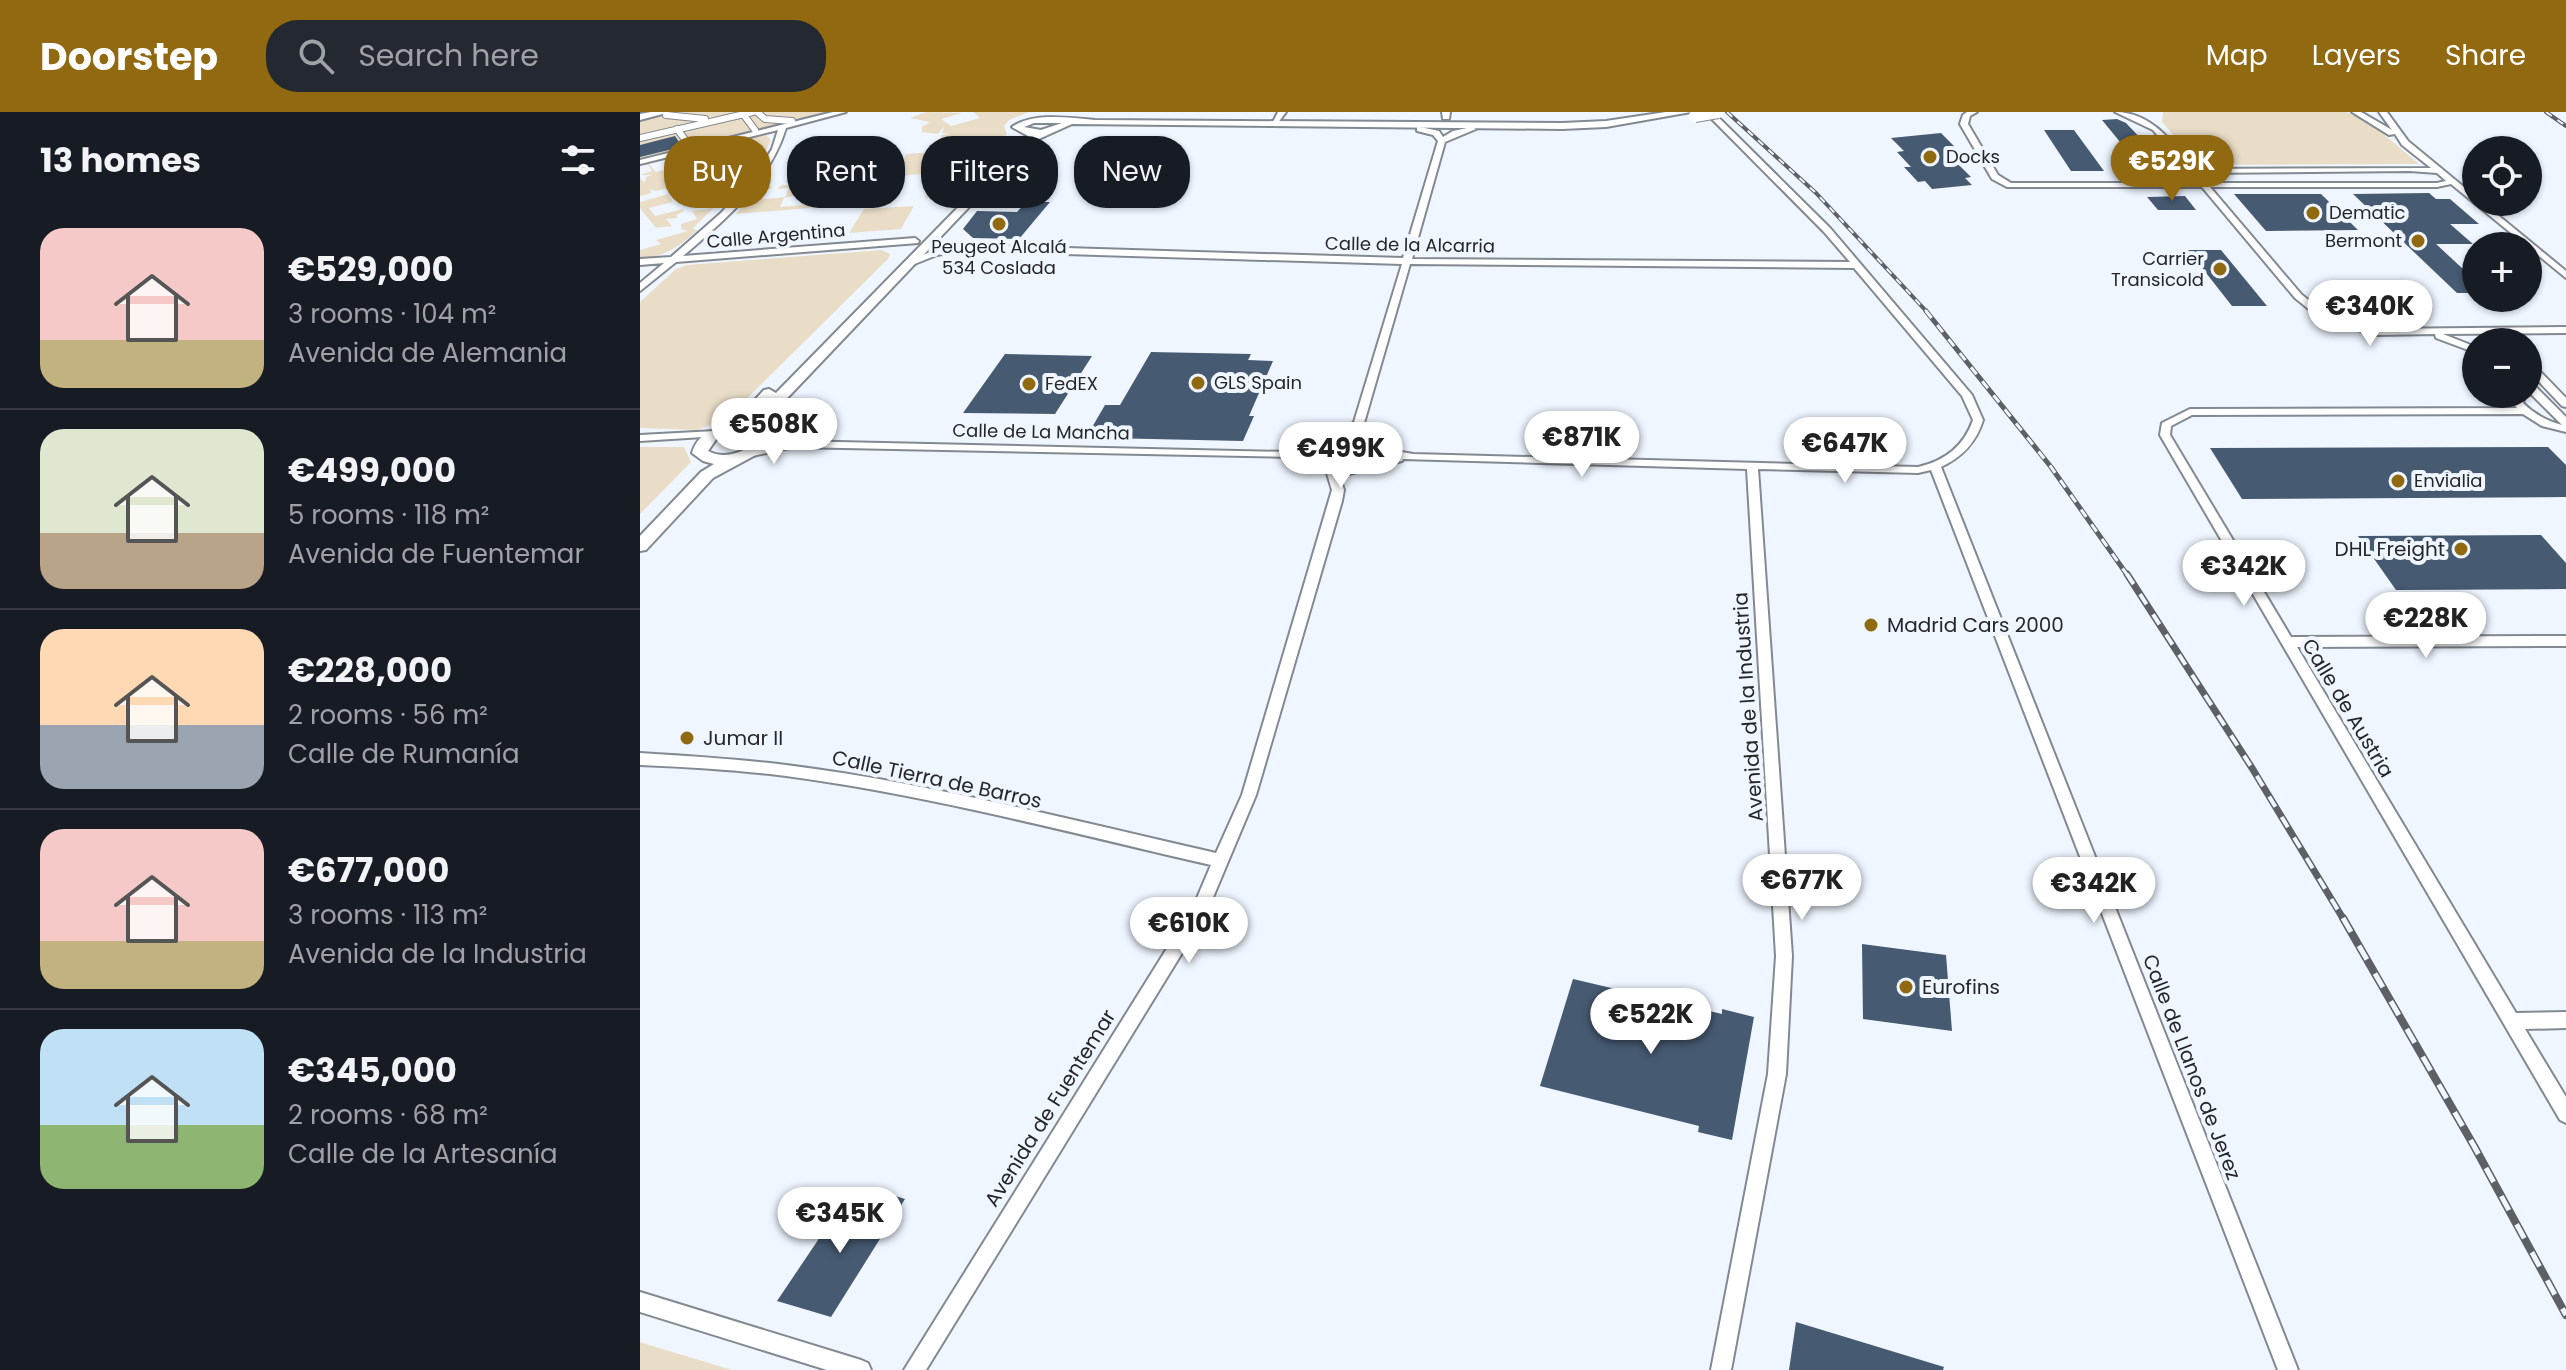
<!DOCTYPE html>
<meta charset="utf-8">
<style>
body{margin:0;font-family:Poppins,sans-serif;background:#242831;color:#f1f3f6;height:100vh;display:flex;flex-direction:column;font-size:30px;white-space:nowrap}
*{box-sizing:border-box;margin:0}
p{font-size:26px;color:#9ea1a6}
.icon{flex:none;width:44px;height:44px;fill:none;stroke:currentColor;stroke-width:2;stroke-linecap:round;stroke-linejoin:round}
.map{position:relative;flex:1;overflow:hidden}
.side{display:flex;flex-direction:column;background:#171b24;width:640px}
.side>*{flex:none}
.top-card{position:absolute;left:24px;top:24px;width:760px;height:72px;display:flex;gap:16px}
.buttons{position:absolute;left:1822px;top:24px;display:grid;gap:16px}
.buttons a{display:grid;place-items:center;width:80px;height:80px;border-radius:50%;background:#171b24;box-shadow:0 2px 6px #0004;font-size:40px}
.price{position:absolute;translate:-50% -68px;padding:0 18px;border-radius:28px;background:#fff;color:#222;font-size:26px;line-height:52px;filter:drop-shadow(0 2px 4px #0008)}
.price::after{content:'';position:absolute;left:50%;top:48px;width:24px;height:18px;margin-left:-12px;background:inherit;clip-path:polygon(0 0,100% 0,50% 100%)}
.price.current{background:#906910;color:#fff}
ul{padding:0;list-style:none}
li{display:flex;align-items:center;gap:24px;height:200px;padding:0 40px}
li+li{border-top:2px solid #363941}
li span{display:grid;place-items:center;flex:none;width:224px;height:160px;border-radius:24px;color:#555}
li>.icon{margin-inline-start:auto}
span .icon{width:96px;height:96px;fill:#fffc;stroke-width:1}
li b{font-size:34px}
h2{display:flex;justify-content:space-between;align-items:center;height:96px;padding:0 40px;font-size:34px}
.tag{padding:0 28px;border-radius:32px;background:#171b24;box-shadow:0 2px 6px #0004;font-size:28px;line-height:72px}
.tag.current{background:#906910;color:#fff}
header{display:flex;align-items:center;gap:48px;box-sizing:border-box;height:112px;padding:0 40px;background:#906910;color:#fff}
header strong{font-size:38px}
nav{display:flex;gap:44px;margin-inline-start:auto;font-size:28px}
.search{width:560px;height:72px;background:#242831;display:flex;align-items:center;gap:20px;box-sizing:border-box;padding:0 28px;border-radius:32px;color:#9ea1a6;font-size:30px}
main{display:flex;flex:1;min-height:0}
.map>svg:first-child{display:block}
.green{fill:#e9ddc8}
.building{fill:#465a72}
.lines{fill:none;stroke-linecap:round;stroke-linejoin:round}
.pedestrian-casing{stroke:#838991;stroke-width:8}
.minor-casing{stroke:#838991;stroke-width:4}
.tertiary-casing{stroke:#838991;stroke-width:4}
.secondary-casing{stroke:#838991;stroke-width:4}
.pedestrian{stroke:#fff;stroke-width:6}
.minor{fill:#fff;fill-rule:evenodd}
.tertiary{fill:#fff;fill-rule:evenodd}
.secondary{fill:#fff;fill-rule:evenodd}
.rail-far3-casing{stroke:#5d6165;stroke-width:4}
.rail-far2-casing{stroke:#5d6165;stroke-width:5}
.rail-far1-casing{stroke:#5d6165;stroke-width:7}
.rail-casing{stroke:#5d6165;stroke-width:8}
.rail-far3{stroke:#eff6ff;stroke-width:2;stroke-dasharray:7;stroke-linecap:butt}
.rail-far2{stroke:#eff6ff;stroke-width:3;stroke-dasharray:9;stroke-linecap:butt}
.rail-far1{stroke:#eff6ff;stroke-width:4;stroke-dasharray:12;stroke-linecap:butt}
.rail{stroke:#eff6ff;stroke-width:5;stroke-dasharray:16;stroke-linecap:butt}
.secondary-bridge-casing{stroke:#838991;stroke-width:14;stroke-linecap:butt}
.secondary-bridge{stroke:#fff;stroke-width:12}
.poi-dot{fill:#906910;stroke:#eff6ff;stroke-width:3}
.labels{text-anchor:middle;stroke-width:8;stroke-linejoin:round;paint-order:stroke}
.far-poi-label{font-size:18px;fill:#242629;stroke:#eff6ff;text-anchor:start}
.far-street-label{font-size:18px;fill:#242629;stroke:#eff6ff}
.poi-label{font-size:20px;fill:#242629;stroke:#eff6ff;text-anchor:start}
.street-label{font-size:20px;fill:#242629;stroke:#eff6ff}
</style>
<header>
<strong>Doorstep</strong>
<div class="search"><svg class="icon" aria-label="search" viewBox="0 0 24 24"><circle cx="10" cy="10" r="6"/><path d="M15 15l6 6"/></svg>Search here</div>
<nav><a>Map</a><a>Layers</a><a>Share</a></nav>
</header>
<main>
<section class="side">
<h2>13 homes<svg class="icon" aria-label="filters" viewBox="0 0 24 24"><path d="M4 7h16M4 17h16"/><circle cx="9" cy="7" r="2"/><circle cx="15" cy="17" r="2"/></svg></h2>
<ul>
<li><span style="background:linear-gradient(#f6c9c9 70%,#c2b280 0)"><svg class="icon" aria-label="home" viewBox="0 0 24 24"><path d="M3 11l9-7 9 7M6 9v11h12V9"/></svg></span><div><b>€529,000</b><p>3 rooms · 104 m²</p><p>Avenida de Alemania</p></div></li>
<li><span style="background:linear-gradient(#dfe7d0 65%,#b9a48a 0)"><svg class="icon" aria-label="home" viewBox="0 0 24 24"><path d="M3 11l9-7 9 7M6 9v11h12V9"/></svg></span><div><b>€499,000</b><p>5 rooms · 118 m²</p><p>Avenida de Fuentemar</p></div></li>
<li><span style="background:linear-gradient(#ffd9b3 60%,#9aa5b1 0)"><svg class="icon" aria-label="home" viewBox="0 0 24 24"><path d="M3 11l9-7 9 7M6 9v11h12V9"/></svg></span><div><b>€228,000</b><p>2 rooms · 56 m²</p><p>Calle de Rumanía</p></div></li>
<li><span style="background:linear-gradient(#f6c9c9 70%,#c2b280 0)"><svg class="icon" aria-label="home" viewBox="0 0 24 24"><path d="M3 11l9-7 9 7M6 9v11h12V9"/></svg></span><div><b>€677,000</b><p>3 rooms · 113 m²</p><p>Avenida de la Industria</p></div></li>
<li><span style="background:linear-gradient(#bfe0f5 60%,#8fb573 0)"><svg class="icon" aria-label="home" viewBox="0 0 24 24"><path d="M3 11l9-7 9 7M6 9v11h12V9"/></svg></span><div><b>€345,000</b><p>2 rooms · 68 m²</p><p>Calle de la Artesanía</p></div></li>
</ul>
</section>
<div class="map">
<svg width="1926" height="1258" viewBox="0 0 1926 1258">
<rect width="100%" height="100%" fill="#eff6ff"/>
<path class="green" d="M40,0H195L0,48V8Z
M286,0L322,1L301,7L311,14L340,6L333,0H389L369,8L364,14L367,22L308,84L284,86L305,61L267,63L255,68L266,42L294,40L302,23L310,22L302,21L304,15L298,22L282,20V15L290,10L270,6Z
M1523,0H1706L1729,10L1779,52L1560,53L1522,10Z
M126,23L131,28L116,58L87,67L82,63L105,57L100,54L101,50L114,46L109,40L95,44L88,37L63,43L61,39L40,44L44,47L43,50L52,49L43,52L36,44Z
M87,45L90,48L84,50L89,55L76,57L84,59L55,67L60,74L52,76L45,68L44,72L16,79L10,77L12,81L0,84V66L5,71L6,65L12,63H0L12,59L8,53H0L8,51L16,60L69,46L72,49Z
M234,49L233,53L242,59L234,72L221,73L235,68L238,63L220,61L227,54L225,51L197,55L194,61L204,63L197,74L168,67L181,62L192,50Z
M141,73H161L154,84L144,86L140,95L172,92L170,96L96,102L120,75L132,74L130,77L118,79L113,88L145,85L149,76L138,77Z
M89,81L52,117L58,118C39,134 26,145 0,146V138L21,132L16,128L48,119L41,117V112L57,107L52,99L69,97L64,88Z
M28,82L33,90L9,96L15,104L43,97L44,99L36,103L37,106L26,107L32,114L16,116L0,96V90Z
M274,94L261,117L209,121L224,97Z
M241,138L250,142L248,147L86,307L57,318L0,316V190L36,157L47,153Z
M0,335H44L51,350L0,402Z
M0,1230L6,1232L92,1258H0Z"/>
<path class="building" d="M1477,7L1486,11L1506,32L1485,36L1462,8Z
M1404,18H1434L1464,59H1431Z
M1301,21L1315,35H1309L1323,50H1316L1331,65L1325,66L1332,73L1292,77L1285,69L1278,70L1264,55H1271L1257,40L1264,39L1251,26Z
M35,24L41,33L36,34L37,36L0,45V33Z
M1789,81L1796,87H1810L1839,112H1810L1833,132H1796L1836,169V181H1817L1713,82Z
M1594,82H1681L1718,118L1626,119Z
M1545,84L1556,98H1518L1507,85Z
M386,90H410L379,127L333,126L323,117L337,99L377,100Z
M1548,138H1581L1627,194H1592Z
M511,240L611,242L608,248L633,249L609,304H614L603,329L465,326L463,329H444L465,293H480Z
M365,242L452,244L415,302L323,301Z
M1908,335L1926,353V385L1602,387L1570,336Z
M1901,423L1926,451V477L1756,478L1718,424Z
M1222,832L1306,843L1312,919L1223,907Z
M933,867L1082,902V897L1114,905L1092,1028L1058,1020L1059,1014L900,974Z
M245,1081L265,1087L191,1205L137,1189L207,1085L237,1095Z
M1156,1210L1304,1255L1303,1258H1149Z"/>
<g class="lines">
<g class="pedestrian-casing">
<path id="pedestrian" d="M117,0L125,7L152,9
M103,2L115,18
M26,3L65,7
M37,17L50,34
M0,26L113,0"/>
</g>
<g class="minor-casing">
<path id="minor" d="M193,0H206L146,16C129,71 85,108 43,144L275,126L279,129L278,131L36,150L0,179V171L24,151L0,153V147L31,145L81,101L119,58L132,37L138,18L0,52V48Z
M638,0H646L637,12L633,10Z
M802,0H810L809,7H803Z
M1065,0H1073L1190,116L1332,283L1343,308C1336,331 1322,345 1301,355L1658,1258H1638L1291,358L1278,361L1118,357L1152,844L1146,962L1091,1258H1071L1128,962L1136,844L1107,357L763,347L762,349L704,363L699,362L704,378L702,389L616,683L566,802L286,1258H264L554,793L571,753C430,721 290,683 146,664C98,658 49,655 0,653V641C49,644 97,647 146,653C291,671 434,709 576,741L602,683L692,378L686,358L652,345L153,335L108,345L103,342L104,340L153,329L648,340L693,330L714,310L762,152L321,139L297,143L267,155L263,152L292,139L321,133L763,146L798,29L793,23L777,19V15H780L799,19L803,25L813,19L832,15L836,17L805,30L772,147L1210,150L1184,120ZM770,152L1214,156L1322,284L1333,308C1324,334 1305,349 1278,355L773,342L739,336L727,328L708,327L724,311ZM715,332L724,334L732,341L753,345L704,357L663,343Z
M1327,0H1337L1330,4L1328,12L1358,63L1371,71H1558L1513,18L1475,0C1512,0 1533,31 1554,57L1791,56L1762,33L1755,22L1749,23L1712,0H1721L1752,18L1739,0H1747L1768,29L1836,85V90H1842L1926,159V166L1811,72L1797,75H1570L1661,182L1688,204L1736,217L1926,215V221L1803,222L1836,235V241L1796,226L1795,222L1736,223L1682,208L1655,186L1562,75H1367L1352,67L1320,12L1323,3ZM1770,59L1797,61L1806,69L1797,71H1566L1558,61Z
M1888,249L1891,250L1926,286V295L1922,294L1888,258Z
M1888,270L1892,271L1926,305V320L1902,314L1883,302L1552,303L1531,314L1530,323L1651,525L1926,524V534L1657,535L1876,901L1926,900V916L1885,917L1926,985V1011L1920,1008L1520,323L1522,311L1550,297L1877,296L1873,291L1875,282H1885L1883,291C1894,302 1907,309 1922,313L1888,279Z
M75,319L80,322L79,324L0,329V323Z
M0,1180L221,1248L228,1251L231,1258H187L0,1200Z"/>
</g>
<g class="tertiary-casing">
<path id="tertiary" d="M11,0H30L0,8V2Z"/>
</g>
<g class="secondary-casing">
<path id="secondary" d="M1026,0H1051L966,15L922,17L432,12L390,31L133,301L130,313L137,320L123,339L73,366L6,438L0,439V424L61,360L74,352L63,349L52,341C59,318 74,321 91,311C103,304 114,288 124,278L129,277L136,281L388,24L372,15C394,0 429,6 455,8L922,11L966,9ZM394,11H422L401,18L384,15ZM111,317L121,321C111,339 87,349 68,339L77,326Z"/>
</g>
<use href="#pedestrian" class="pedestrian"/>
<use href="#minor" class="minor"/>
<use href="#tertiary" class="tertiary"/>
<use href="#secondary" class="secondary"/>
<g class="rail-far3-casing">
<path id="rail-far3" d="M1087,0L1176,81L1288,201
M1906,0L1926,14"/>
</g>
<g class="rail-far2-casing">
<path id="rail-far2" d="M1286,199L1411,355L1488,464"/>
</g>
<g class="rail-far1-casing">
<path id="rail-far1" d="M1487,462L1612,656L1704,808"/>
</g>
<g class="rail-casing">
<path id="rail" d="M1703,806L1834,1034L1926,1203"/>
</g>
<use href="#rail-far3" class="rail-far3"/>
<use href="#rail-far2" class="rail-far2"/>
<use href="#rail-far1" class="rail-far1"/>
<use href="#rail" class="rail"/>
<g class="secondary-bridge-casing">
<path id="secondary-bridge" d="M1055,4L1078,0"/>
</g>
<use href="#secondary-bridge" class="secondary-bridge"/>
</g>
<g class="poi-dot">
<circle cx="1290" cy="45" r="8"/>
<circle cx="1673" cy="101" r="8"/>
<circle cx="359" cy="112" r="8"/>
<circle cx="1778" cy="129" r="8"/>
<circle cx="1580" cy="157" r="8"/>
<circle cx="558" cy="271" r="8"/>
<circle cx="389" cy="272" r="8"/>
<circle cx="1758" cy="369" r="8"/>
<circle cx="1821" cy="437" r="8"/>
<circle cx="1231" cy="513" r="8"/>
<circle cx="47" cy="626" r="8"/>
<circle cx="1266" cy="875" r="8"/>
</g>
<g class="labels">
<g class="far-poi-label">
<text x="1306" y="51">Docks</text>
<text x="1689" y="107">Dematic</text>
<text x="1762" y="135" text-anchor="end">Bermont</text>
<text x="359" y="141" text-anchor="middle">Peugeot Alcalá<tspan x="359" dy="21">534 Coslada</tspan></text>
<text x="1564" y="153" text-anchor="end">Carrier<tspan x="1564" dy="21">Transicold</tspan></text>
<text x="574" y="277">GLS Spain</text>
<text x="405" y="278">FedEX</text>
<text x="1774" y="375">Envialia</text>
</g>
<g class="far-street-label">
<text transform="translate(136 124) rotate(-5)" y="6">Calle Argentina</text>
<text transform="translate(770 133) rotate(1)" y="6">Calle de la Alcarria</text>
<text transform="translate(401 320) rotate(1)" y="6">Calle de La Mancha</text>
</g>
<g class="poi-label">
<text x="1805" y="444" text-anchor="end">DHL Freight</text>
<text x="1247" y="520">Madrid Cars 2000</text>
<text x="63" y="633">Jumar II</text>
<text x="1282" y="882">Eurofins</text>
</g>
<g class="street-label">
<text transform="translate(1108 595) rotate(-94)" y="7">Avenida de la Industria</text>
<text transform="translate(1708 596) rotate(59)" y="7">Calle de Austria</text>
<text transform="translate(297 667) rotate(12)" y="7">Calle Tierra de Barros</text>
<text transform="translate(1552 955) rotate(69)" y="7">Calle de Llanos de Jerez</text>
<text transform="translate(410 996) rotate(-58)" y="7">Avenida de Fuentemar</text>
</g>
</g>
</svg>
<div class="buttons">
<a><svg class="icon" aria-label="locate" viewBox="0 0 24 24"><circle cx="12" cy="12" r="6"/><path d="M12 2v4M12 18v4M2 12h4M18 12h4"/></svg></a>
<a>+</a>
<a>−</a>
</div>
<b class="price current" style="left:1532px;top:91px">€529K</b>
<b class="price" style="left:1730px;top:236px">€340K</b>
<b class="price" style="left:134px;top:354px">€508K</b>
<b class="price" style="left:942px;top:367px">€871K</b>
<b class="price" style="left:1205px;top:373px">€647K</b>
<b class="price" style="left:701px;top:378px">€499K</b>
<b class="price" style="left:1604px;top:496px">€342K</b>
<b class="price" style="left:1786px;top:548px">€228K</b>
<b class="price" style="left:1162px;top:810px">€677K</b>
<b class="price" style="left:1454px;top:813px">€342K</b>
<b class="price" style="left:549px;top:853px">€610K</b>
<b class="price" style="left:1011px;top:944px">€522K</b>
<b class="price" style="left:200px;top:1143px">€345K</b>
<div class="top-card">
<a class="tag current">Buy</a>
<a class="tag">Rent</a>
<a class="tag">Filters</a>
<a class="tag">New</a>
</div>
</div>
</main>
